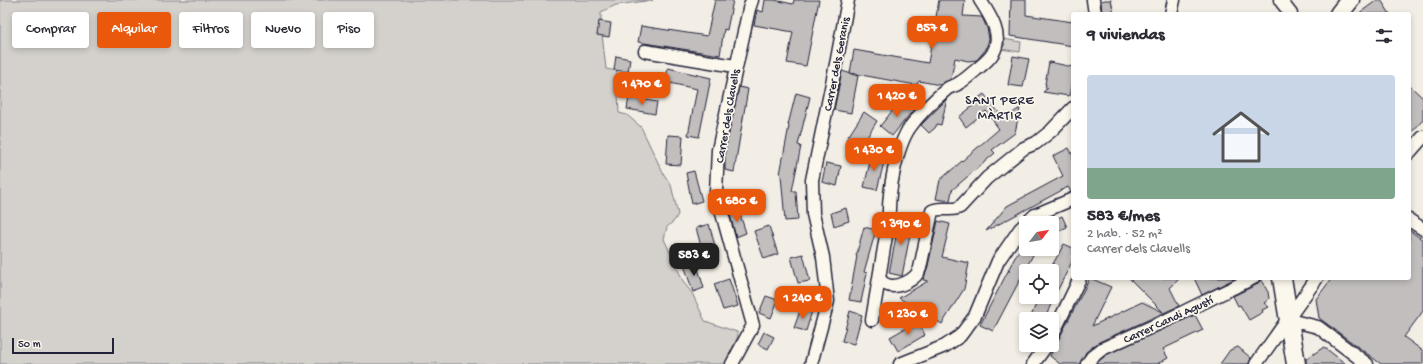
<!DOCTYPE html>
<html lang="es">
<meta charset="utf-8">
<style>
body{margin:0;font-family:"Gochi Hand",sans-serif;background:#f2f2f3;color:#2b2b33;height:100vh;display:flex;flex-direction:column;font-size:15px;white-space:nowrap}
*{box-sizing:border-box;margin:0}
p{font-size:13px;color:#7c7c81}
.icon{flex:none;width:22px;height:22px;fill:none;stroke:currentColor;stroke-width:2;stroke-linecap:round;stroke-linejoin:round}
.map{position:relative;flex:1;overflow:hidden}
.sheet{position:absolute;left:1071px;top:12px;width:340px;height:268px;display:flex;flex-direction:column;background:#fff;border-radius:4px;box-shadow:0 2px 6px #0003}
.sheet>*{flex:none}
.hud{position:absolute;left:12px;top:12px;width:380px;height:36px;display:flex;gap:8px}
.needle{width:26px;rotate:59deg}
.buttons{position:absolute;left:1019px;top:216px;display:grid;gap:8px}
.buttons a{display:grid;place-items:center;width:40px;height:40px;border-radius:4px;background:#fff;box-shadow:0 2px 6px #0003;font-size:20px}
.scale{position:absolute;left:12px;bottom:10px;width:102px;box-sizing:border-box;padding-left:4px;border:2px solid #22223b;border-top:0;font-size:11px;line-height:14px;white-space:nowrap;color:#22223b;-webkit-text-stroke:3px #fbf7ec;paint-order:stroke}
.price{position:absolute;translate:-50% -34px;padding:0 9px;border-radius:8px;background:#ea580c;color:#fff;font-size:13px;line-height:26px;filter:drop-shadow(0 1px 2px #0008)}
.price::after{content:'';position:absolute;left:50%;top:24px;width:12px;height:9px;margin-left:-6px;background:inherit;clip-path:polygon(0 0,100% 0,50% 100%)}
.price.on{background:#222;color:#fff}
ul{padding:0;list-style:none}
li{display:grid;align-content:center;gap:8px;height:212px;padding:0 16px}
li+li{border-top:1px solid #e1e1e2}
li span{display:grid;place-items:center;height:124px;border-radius:4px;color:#555}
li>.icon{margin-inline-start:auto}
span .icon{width:72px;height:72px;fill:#fffc;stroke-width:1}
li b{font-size:17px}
h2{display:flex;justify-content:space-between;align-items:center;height:48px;padding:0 16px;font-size:17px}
.pill{padding:0 14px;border-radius:4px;background:#fff;box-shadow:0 2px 6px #0003;font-size:14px;line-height:36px}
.pill.on{background:#ea580c;color:#fff}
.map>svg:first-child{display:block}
.green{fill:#d4d1cc;stroke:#7b7a84}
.building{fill:#c2bebe;stroke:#22223b}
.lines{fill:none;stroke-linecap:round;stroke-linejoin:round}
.street-casing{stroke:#22223b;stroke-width:15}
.secondary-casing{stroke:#22223b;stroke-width:21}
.street{stroke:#fbf7ec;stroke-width:12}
.secondary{stroke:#fbf7ec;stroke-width:18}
.labels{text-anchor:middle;stroke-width:3.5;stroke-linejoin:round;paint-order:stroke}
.street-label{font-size:12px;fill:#22223b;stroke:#fbf7ec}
.neighbourhood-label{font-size:13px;letter-spacing:1px;fill:#22223b;stroke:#fbf7ec}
</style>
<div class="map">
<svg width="1423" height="364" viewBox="0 0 1423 364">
<rect width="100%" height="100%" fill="#f2eee5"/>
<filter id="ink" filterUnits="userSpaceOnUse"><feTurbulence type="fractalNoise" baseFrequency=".025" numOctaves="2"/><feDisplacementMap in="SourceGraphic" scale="8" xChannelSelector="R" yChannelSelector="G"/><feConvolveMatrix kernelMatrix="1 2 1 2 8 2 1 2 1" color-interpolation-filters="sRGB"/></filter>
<g filter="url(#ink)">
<path class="green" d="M0,0H653L616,5L601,12V25L606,69L617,71L619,113L627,115L641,127L663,173L671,185L678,214L675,220L667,227L664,239L684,283L692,293L705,321L737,332L738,336L725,364H0Z
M1003,39L1021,42L1020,52L1001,49L1005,45Z"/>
<path class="building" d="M715,0H733L727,30L724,29L720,55L638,42L641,26L707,36Z
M765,0H774L793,4L794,0H819L806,66L787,63L793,32L754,25L757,10L763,12Z
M939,0H965L963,16L982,17L987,28L989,39L986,49L977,60L968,61L955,58L951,79L940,85L919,81L916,85L850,73L854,50L928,63Z
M1011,0H1026V15L1073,22V46L1010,36Z
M1105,0H1111L1114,14H1102L1101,1Z
M1377,0H1381L1390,14H1358Z
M599,21L611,23L609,37L597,35Z
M616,56L630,59L628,72L614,70Z
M1013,56L1029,59L1023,87L1008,85Z
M1049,62L1073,67V76L1069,96L1043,92L1048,88H1045L1046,84H1045Z
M668,68L711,78L699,137L688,135L697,89L665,82Z
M842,71L858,76L851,113L834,110Z
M1409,85L1423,98V120L1409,135Z
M739,87L748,89L734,172L725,170V151Z
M796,93L810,97L798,145L801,146L792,191H796L798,220L785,221L781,175L780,174L789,126L788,125Z
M984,94L1004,119L1020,108L1015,133L992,150L995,153L952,190L950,201L936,199L940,180L999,129L986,111L966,127L959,117L979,101L977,99Z
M629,97L657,102L655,114L627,109Z
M902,99L914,109L892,136L880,126Z
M947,99L941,125L937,124L935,128L929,133L921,125Z
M864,112L877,121L860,149L846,140Z
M668,135L683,136L681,165L666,164Z
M1069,148L1073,156V192H1071L1068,187L986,231L1007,206L1063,176L1053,156Z
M872,154L885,158L877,190L864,187Z
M826,163L841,166L837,186L822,182Z
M694,171L702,201L692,204L686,173Z
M738,208L746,233L736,237L729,211Z
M846,208L849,221L834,226L831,213Z
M900,216L913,219L902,276L889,273Z
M1062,216L1067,227L1052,234V221Z
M938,221L950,224L942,257L969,263L964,289L942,324L899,298L928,281L923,280L927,270Z
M709,224L717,253L704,257L696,228Z
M769,226L778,254L764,259L754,231Z
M864,227L876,230L864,272L867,273L861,302L849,300L857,256H856Z
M1409,230L1423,240V311L1404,337L1423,351V364H1381L1319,318L1316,299L1332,278H1409Z
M1064,244L1073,248V260L1052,301V271H1049Z
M1022,245L1026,247V249H1030L1035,251L993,331L980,325L1008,271H1010L1008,270Z
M803,254L810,281L798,283L791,257Z
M696,262L704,288L693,292L684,265Z
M1090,278L1111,287L1092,326L1142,302L1163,312L1129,278H1180L1170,288L1179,306L1099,342L1086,352L1080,364H1060L1050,356Z
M1194,278H1236L1202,295Z
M729,279L738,306L723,310L714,284Z
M1261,280L1268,292L1269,299L1264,303L1269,307L1262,310L1263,312L1249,320L1240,305L1238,306L1233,296L1256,285Z
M766,296L778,300L771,318L759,313Z
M1038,299L1051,304L1045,319H1030Z
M801,308L812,311L806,331L794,328Z
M850,311L862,315L854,344L842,341Z
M1195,315L1203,330L1163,349L1168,358L1157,364H1096L1106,355Z
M918,321L925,335L898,351L890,337Z
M764,332L774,337L768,349L758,344Z
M1238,347L1251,358L1249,364H1220L1230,350Z
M1324,347L1346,364H1306V359Z"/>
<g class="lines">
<g class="street-casing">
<path id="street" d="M1093,0L1095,14
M1280,0L1291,14
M1171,14L1174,0
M645,51L735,66
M1409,153L1423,137
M1409,220L1423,229
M879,278C881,280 882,283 885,284C896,290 917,280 920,268L932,211C941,206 952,212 960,207L987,178L1024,148L1036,143L1051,131L1073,108
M872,320L889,218C888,193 896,147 910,127C920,113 935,99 948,88C952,86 956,86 959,83C965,80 971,74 976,70C982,65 989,60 993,53C1004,35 989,14 980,0
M1289,320L1318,327L1367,364
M1052,336L1080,278
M732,364L753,325L716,192L718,150L749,9L752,0
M811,364L828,301L823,257L813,214L812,180L837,59L848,0
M900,364L945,346L960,336L975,316L998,261L1020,229L1035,215L1073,199
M1033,364L1047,345
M1087,364L1092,357L1102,349L1167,320L1253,278
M1256,364L1317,278"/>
</g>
<g class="secondary-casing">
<path id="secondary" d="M1339,14L1350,0
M1282,278L1296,364"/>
</g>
<use href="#street" class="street"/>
<use href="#secondary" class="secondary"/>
</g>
</g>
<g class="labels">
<g class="street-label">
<text transform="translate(836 64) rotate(-79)" y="4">Carrer dels Geranis</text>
<text transform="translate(727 116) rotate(-80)" y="4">Carrer dels Clavells</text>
<text transform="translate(1168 319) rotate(-25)" y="4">Carrer Candi Agustí</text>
</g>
<g class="neighbourhood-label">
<text x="1000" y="104">SANT PERE<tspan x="1000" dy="15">MÀRTIR</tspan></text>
</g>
</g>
</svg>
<div class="buttons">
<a><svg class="needle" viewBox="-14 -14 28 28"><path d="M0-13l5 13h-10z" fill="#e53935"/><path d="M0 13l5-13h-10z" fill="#7c7c81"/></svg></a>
<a><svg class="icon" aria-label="locate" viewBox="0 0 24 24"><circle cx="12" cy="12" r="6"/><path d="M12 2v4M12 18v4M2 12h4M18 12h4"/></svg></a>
<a><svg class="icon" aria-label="layers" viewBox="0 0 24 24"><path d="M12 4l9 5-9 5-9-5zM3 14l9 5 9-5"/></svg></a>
</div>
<div class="scale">50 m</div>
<b class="price" style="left:932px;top:50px">857 €</b>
<b class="price" style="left:642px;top:106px">1 470 €</b>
<b class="price" style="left:897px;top:118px">1 420 €</b>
<b class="price" style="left:874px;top:172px">1 430 €</b>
<b class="price" style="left:737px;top:223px">1 680 €</b>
<b class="price" style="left:901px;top:246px">1 390 €</b>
<b class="price on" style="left:694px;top:277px">583 €</b>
<b class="price" style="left:803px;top:320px">1 240 €</b>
<b class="price" style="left:908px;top:336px">1 230 €</b>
<div class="hud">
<a class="pill">Comprar</a>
<a class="pill on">Alquilar</a>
<a class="pill">Filtros</a>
<a class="pill">Nuevo</a>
<a class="pill">Piso</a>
</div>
<section class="sheet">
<h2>9 viviendas<svg class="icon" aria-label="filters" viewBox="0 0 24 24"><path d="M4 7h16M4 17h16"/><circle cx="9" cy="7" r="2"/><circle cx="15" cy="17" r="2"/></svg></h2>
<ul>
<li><span style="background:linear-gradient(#c9d6e8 75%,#7fa58c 0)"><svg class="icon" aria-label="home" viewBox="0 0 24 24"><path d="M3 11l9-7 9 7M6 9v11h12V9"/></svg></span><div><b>583 €/mes</b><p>2 hab. · 52 m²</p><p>Carrer dels Clavells</p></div></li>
</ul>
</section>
</div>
